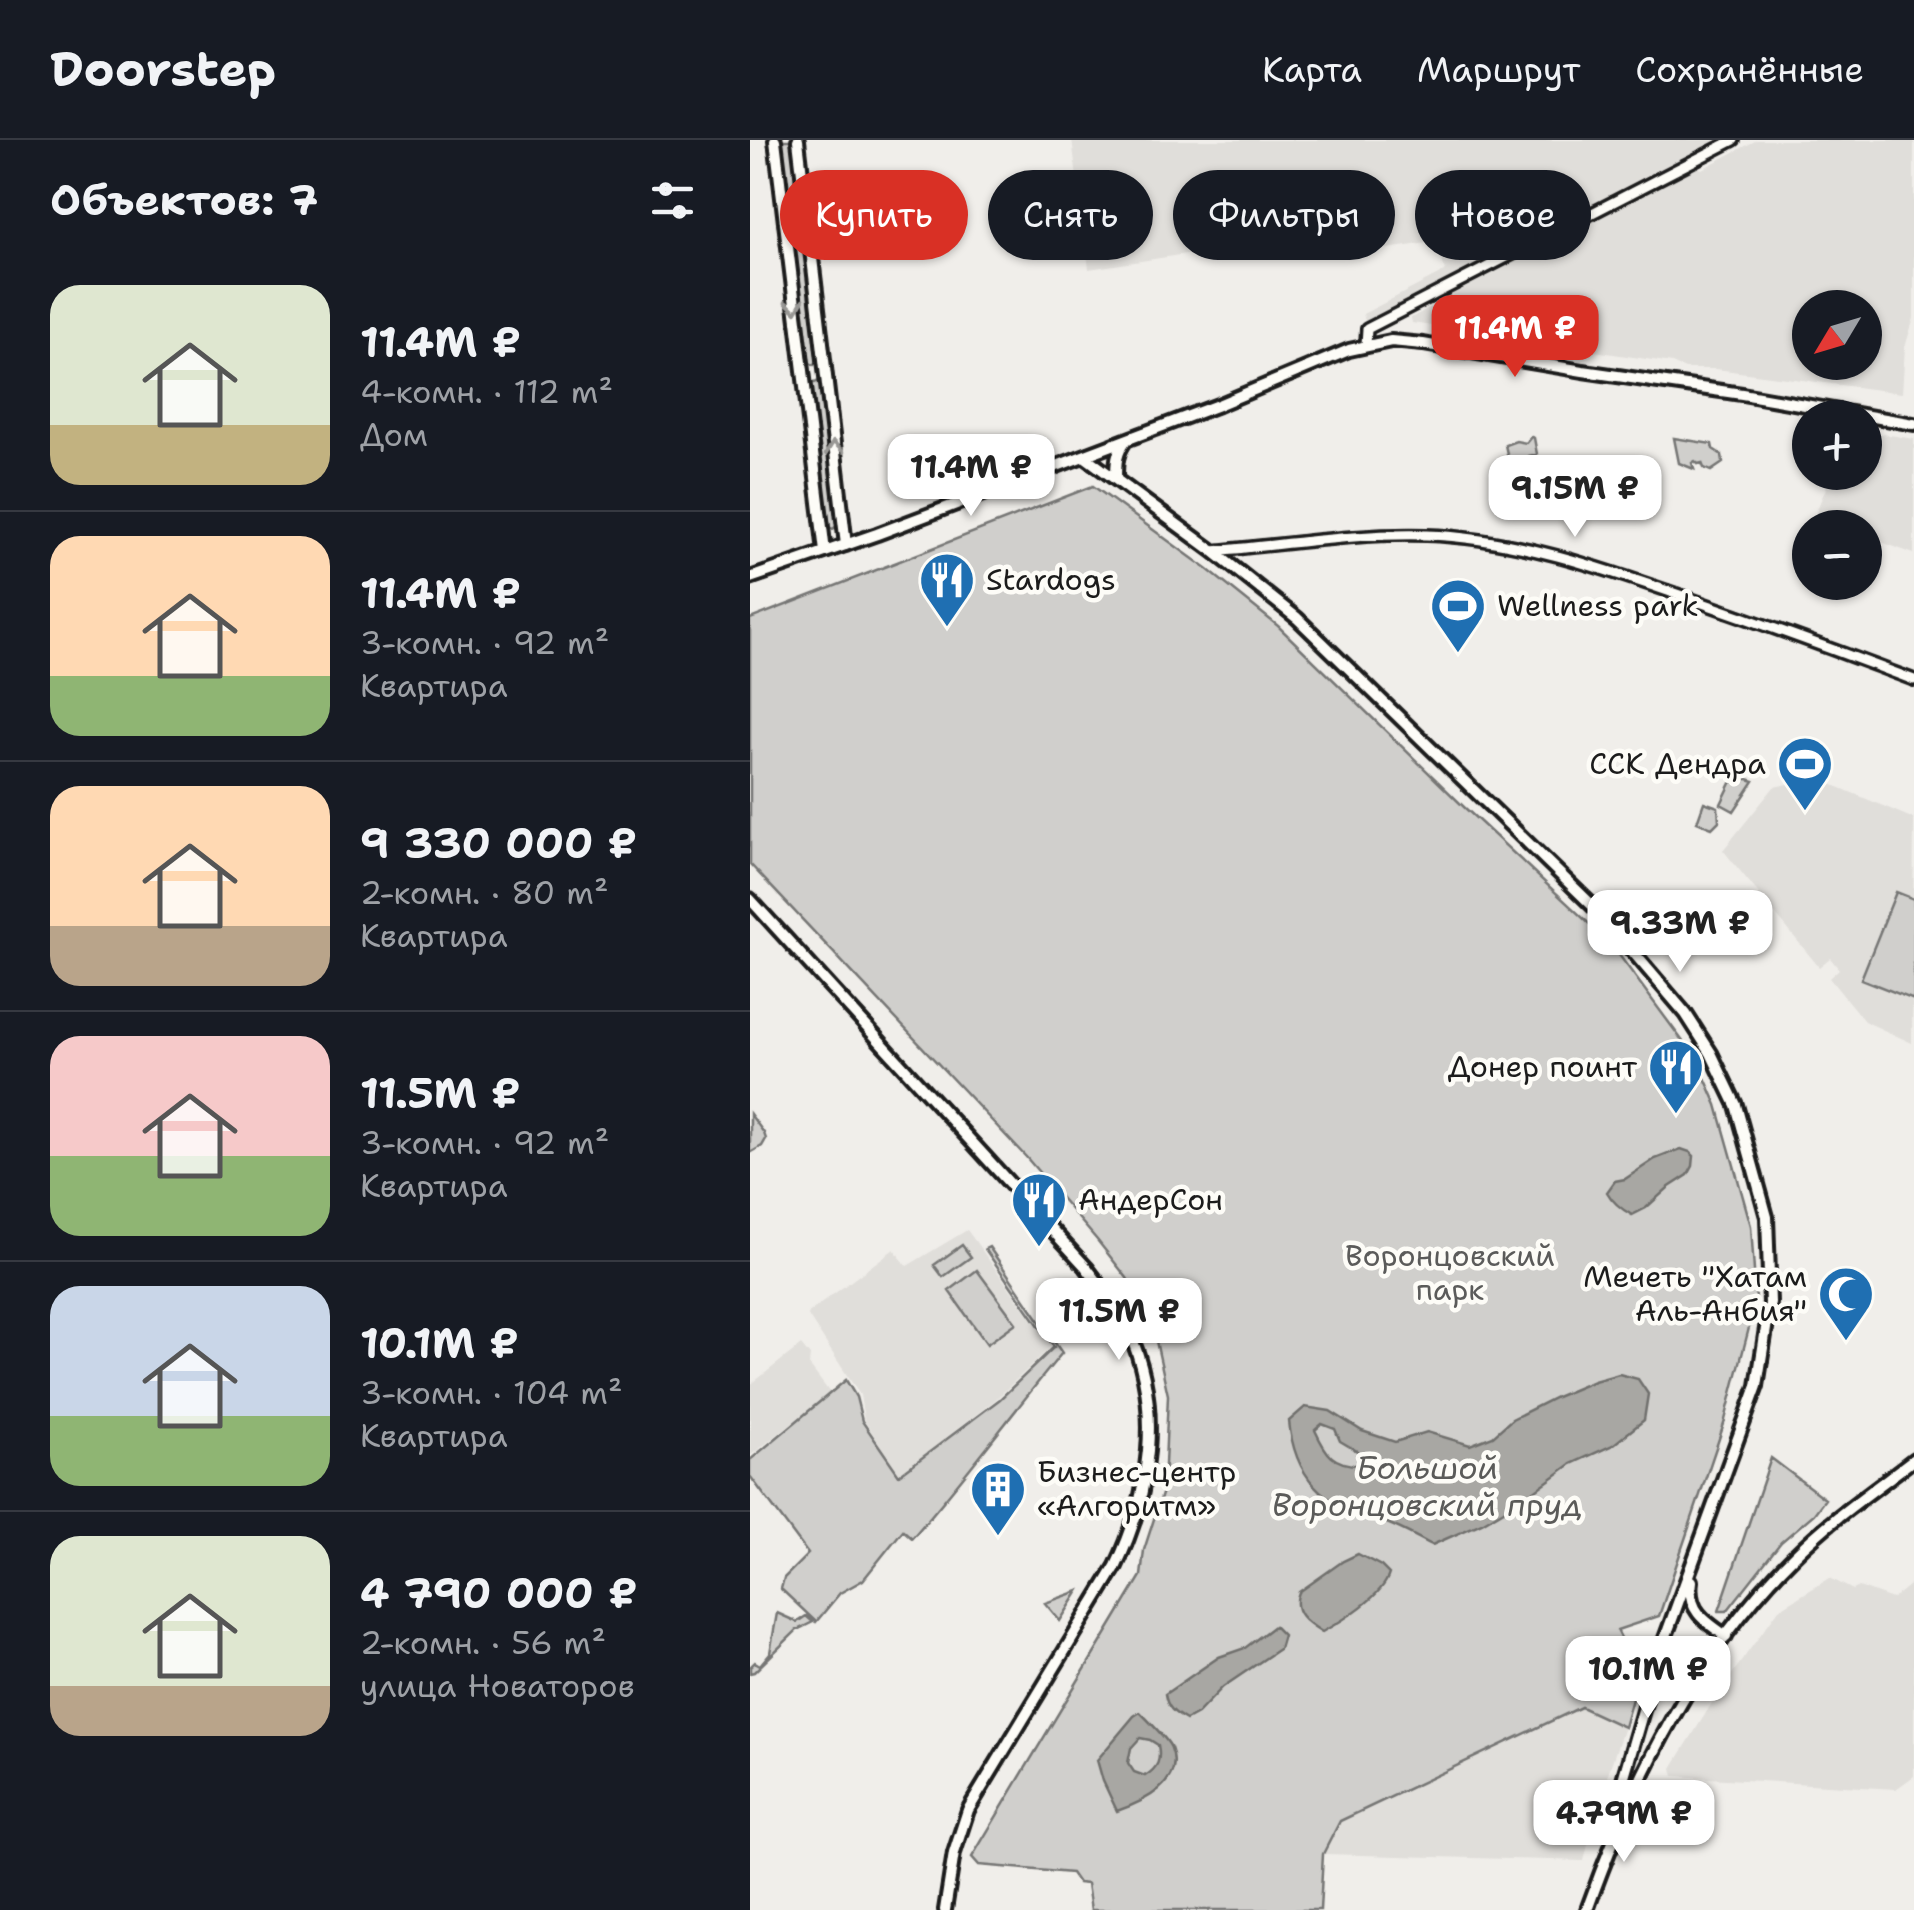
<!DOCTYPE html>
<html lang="ru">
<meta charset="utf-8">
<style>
body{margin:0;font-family:"Shantell Sans",sans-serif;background:#20242c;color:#f1f3f6;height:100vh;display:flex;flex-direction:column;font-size:38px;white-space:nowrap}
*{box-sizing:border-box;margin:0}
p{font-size:32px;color:#9ea1a6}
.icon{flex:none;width:55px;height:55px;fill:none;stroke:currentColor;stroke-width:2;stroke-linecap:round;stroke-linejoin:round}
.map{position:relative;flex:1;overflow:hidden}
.panel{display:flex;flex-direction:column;background:#171b24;width:750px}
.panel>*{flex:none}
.hud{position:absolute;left:30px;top:30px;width:950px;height:90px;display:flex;gap:20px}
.needle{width:65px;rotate:232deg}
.controls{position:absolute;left:1042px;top:150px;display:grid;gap:20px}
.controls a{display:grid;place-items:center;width:90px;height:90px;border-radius:50%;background:#171b24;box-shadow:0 2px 8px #0004;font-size:50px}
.price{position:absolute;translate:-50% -85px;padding:0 22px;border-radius:20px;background:#fff;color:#222;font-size:32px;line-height:65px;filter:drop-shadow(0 2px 5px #0008)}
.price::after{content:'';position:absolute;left:50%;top:60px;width:30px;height:22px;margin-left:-15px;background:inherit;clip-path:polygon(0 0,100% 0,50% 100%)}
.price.current{background:#d93025;color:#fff}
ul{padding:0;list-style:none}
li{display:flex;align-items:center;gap:30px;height:250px;padding:0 50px}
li+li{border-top:2px solid #363941}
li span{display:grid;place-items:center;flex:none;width:280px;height:200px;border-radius:30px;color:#555}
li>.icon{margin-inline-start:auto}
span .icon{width:120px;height:120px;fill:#fffc;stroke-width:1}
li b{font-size:42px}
h2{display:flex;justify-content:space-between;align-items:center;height:120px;padding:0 50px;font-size:42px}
.chip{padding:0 35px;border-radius:45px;background:#171b24;box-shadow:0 2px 8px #0004;font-size:35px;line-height:90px}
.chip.current{background:#d93025;color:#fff}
header{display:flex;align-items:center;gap:60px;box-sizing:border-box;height:140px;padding:0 50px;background:#171b24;border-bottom:2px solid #363941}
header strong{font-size:48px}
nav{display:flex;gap:55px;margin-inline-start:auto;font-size:35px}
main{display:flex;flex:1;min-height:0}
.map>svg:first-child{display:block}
.built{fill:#e0deda;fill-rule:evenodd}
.green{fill:#d0cfcc;stroke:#767674;stroke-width:2.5}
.water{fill:#a8a7a3;stroke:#706f6d;stroke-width:2.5;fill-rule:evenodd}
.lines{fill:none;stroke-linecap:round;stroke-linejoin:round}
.minor-casing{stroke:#1c1c1c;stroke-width:16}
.tertiary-casing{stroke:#1c1c1c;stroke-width:18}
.minor{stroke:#fdfcf7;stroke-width:9}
.tertiary{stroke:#fdfcf7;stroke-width:10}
.oneway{stroke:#989794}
.labels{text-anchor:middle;stroke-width:9;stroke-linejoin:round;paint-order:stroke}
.poi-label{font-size:30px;fill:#1c1c1c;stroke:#fdfcf7;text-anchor:start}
.park-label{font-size:30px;fill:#5b5b5a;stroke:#fdfcf7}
.water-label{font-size:32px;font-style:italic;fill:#5b5b59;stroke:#fdfcf7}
</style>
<header>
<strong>Doorstep</strong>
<nav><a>Карта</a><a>Маршрут</a><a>Сохранённые</a></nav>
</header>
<main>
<section class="panel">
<h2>Объектов: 7<svg class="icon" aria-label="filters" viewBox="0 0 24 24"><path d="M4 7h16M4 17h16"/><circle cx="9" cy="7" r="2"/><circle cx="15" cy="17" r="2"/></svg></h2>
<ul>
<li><span style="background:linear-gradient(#dfe7d0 70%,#c2b280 0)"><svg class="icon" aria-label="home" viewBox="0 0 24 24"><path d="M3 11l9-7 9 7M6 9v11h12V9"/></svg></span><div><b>11.4M ₽</b><p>4-комн. · 112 m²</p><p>Дом</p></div></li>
<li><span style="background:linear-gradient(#ffd9b3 70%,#8fb573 0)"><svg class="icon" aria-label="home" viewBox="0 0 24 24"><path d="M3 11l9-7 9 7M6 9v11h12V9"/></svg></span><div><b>11.4M ₽</b><p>3-комн. · 92 m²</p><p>Квартира</p></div></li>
<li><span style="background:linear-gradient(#ffd9b3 70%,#b9a48a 0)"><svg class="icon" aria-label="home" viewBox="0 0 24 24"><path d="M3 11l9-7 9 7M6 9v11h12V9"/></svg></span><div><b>9 330 000 ₽</b><p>2-комн. · 80 m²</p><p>Квартира</p></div></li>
<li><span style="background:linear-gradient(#f6c9c9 60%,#8fb573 0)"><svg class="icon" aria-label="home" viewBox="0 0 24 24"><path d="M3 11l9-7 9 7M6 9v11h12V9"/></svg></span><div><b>11.5M ₽</b><p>3-комн. · 92 m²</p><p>Квартира</p></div></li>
<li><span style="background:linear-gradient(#c9d6e8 65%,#8fb573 0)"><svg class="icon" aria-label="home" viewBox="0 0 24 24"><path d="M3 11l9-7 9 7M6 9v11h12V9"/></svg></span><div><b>10.1M ₽</b><p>3-комн. · 104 m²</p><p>Квартира</p></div></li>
<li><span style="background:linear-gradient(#dfe7d0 75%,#b9a48a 0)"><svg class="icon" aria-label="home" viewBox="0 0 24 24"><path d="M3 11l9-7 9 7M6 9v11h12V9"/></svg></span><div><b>4 790 000 ₽</b><p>2-комн. · 56 m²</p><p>улица Новаторов</p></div></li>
</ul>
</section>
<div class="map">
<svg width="1164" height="1770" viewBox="0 0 1164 1770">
<rect width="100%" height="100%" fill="#f0eeea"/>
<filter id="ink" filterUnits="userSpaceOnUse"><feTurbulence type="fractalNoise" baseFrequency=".01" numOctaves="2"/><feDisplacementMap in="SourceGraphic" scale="20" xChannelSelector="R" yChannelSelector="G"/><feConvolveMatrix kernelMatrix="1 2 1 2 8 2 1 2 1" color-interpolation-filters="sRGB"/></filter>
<g filter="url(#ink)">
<path class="built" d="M322,0H969L615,181L613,174L696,131L684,102L610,113L606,96H599L598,89L339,129Z
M1007,0H1164V178L1155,207L1152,253L966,229H935L922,223L662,183L661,178L778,113L946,26L952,29ZM1060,168H1115V222H1060Z
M1115,291L1164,299V414L1115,396V388L1092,387L1064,377L1082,333L1115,332Z
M1067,638L1164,679L1162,903L1114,881L1079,838L1089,829L1080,818L1069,827L973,710L1024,647Z
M217,1090L302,1206L245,1260L149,1334L114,1280L110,1255L57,1174L144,1109L157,1126Z
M51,1205L60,1216L59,1225L80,1253L0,1316V1245Z
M1080,1438L1103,1450L1109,1447L1142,1459L1164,1441V1636L1146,1649L924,1636L922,1628L967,1555L1029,1469Z
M832,1567L874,1587L848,1663L834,1721L573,1714L589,1681Z"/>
<path class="green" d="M30,0H42L69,220L64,225L58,222Z
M70,240L88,385L83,389L77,386L59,241L65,243Z
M781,297L784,298L787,314L779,316V320L775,321L772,318H758L755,305L766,301L776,303Z
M924,298L962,304L963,309L972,315L973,323L961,331L954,328L952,323L948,324L945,321L942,323L944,329L929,323Z
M343,346L457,429L528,486L714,667L861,804L948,922L967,965L1001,1086L1006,1161L974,1284L909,1476L867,1490L889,1534L874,1587L831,1567L590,1681L573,1714L570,1770H341L337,1744L328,1743L321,1733L229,1725L222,1717L391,1436L394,1410L414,1348L418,1255L402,1183L377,1138L347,1100L276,1017L0,724V479Z
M985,635L1004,641L984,671L971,664Z
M954,662L968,667L969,681L962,688L947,682Z
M1146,752L1164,759V860L1111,839Z
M0,974L14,993L16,999L12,1006L0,1013Z
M212,1105L221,1117L193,1137L184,1125Z
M239,1107L312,1213C261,1274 215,1338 162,1398L153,1390L113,1440L90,1453L66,1482L31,1449L34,1438L58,1414L0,1336V1320L96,1240L106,1257L112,1281L149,1335L250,1259L304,1207L235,1109Z
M227,1130L266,1183L237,1204L199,1151Z
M1021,1318L1075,1359L1064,1374L1031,1402L977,1471H969Z
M329,1451L310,1481L295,1463Z
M27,1473L47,1482L56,1476L63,1482L47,1490L4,1532L0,1533V1527L5,1522L10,1525L20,1513Z"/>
<path class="water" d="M931,1009L940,1012L944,1016L943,1026L938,1035L918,1048L896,1068L882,1075C871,1069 863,1063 857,1052L865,1041L875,1039L905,1019Z
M869,1234L888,1239L898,1254L894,1280L863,1305L821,1324L779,1355L732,1383L682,1405C664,1396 644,1384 625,1379C573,1365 544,1336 539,1281L555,1267L580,1271L612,1291L645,1302L677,1292L720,1305L743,1296L762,1279L806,1257L844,1241ZM572,1284L585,1289L590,1301L617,1317L612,1325C583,1326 576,1314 565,1290Z
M608,1414L631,1426L639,1434C633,1456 592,1481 572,1492C556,1482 541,1472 549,1452L593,1421Z
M524,1486L533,1495L529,1509L473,1547L447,1574L436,1580C424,1573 417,1568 415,1554L469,1517L495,1508Z
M390,1572C397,1579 419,1601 421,1608C435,1643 393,1662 367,1671L353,1641L347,1620L384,1576ZM390,1598L400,1600L408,1605C411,1620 408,1628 395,1636L384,1632L378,1623L381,1608Z"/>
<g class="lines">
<g class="minor-casing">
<path id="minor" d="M616,205L617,189L984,0
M463,411C533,405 605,393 676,395C768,398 855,429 941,459C1016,485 1090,512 1164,540"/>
</g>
<g class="tertiary-casing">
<path id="tertiary" d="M25,0L75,412
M48,0L96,405
M334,316L463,411L547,478L849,772L936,874L961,913L986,965L1017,1077L1020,1163L1007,1246L909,1515L870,1650L865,1693
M366,339C366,323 366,313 376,300
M0,438L127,394L468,265L599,210L641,201L673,204L833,231L992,254L1164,284
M0,759L336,1127C351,1147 369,1169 379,1192C413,1267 400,1355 366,1426L218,1670L204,1713L195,1770
M941,1441C937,1470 954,1481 976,1496
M837,1770C883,1641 946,1512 1045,1415C1081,1379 1124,1350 1164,1319"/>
</g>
<use href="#minor" class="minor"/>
<use href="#tertiary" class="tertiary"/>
</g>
<defs><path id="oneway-chevron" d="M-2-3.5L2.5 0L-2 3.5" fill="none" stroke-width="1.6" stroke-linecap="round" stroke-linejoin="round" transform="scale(2.5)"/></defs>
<g class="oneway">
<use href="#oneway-chevron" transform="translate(45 166) rotate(82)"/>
<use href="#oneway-chevron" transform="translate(84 308) rotate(-97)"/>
</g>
</g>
<defs>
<g id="restaurant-pin" transform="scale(2.875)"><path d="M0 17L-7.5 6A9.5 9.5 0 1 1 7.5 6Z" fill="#1f6fb2" stroke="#fdfcf7"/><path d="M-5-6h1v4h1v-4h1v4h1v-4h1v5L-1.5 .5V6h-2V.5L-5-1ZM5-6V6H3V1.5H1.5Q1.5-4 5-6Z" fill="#fff"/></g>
<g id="stadium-pin" transform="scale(2.875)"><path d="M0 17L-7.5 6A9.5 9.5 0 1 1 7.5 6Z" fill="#1f6fb2" stroke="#fdfcf7"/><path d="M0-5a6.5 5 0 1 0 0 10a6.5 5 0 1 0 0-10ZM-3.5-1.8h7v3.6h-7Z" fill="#fff"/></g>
<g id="mosque-pin" transform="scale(2.875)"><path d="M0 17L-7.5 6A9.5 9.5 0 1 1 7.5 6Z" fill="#1f6fb2" stroke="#fdfcf7"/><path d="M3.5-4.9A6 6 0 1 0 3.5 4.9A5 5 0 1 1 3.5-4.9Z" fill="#fff"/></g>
<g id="building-pin" transform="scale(2.875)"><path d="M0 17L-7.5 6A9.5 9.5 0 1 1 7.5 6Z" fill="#1f6fb2" stroke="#fdfcf7"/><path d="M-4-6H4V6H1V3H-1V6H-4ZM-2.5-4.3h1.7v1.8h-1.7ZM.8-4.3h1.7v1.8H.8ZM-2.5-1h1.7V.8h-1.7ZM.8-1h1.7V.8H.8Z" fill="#fff"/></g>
</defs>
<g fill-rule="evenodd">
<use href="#restaurant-pin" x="197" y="440"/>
<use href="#stadium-pin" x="708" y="466"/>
<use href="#stadium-pin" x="1055" y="624"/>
<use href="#restaurant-pin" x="926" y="927"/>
<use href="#restaurant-pin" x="289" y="1060"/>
<use href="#mosque-pin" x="1096" y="1154"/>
<use href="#building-pin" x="248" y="1349"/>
</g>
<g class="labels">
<g class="poi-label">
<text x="236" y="450">Stardogs</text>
<text x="747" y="476">Wellness park</text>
<text x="1016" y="634" text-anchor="end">ССК Дендра</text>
<text x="887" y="937" text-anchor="end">Донер поинт</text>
<text x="328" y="1070">АндерСон</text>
<text x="1057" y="1147" text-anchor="end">Мечеть "Хатам<tspan x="1057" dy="34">Аль-Анбия"</tspan></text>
<text x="287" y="1342">Бизнес-центр<tspan x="287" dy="34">«Алгоритм»</tspan></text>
</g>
<g class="park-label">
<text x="700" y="1126">Воронцовский<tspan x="700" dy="34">парк</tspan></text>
</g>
<g class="water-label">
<text x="677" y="1339">Большой<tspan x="677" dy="37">Воронцовский пруд</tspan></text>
</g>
</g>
</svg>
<div class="controls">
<a><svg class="needle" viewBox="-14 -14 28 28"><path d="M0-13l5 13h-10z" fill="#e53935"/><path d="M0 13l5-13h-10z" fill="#9ea1a6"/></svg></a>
<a>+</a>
<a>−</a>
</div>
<b class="price current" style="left:765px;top:240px">11.4M ₽</b>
<b class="price" style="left:221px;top:379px">11.4M ₽</b>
<b class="price" style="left:825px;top:400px">9.15M ₽</b>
<b class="price" style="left:930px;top:835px">9.33M ₽</b>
<b class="price" style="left:369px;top:1223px">11.5M ₽</b>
<b class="price" style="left:898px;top:1581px">10.1M ₽</b>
<b class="price" style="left:874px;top:1725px">4.79M ₽</b>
<div class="hud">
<a class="chip current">Купить</a>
<a class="chip">Снять</a>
<a class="chip">Фильтры</a>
<a class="chip">Новое</a>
</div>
</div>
</main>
